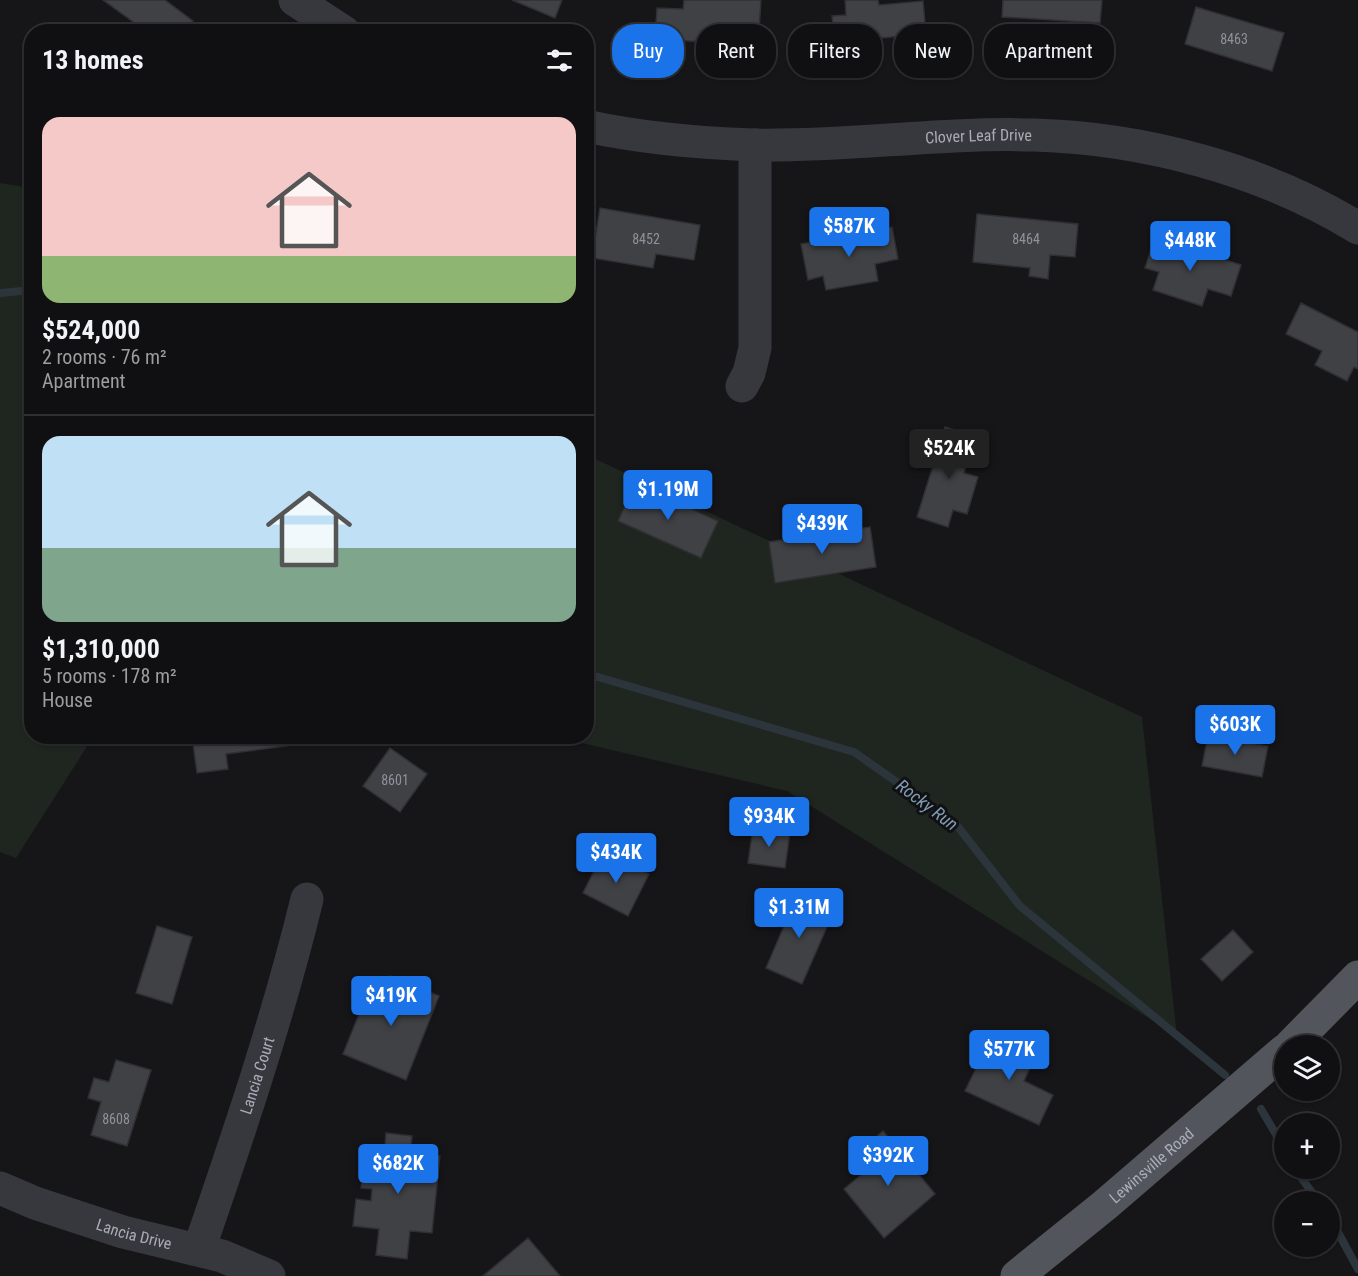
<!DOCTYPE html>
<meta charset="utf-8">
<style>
body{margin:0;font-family:"Roboto Condensed",sans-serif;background:#19191b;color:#f1f3f6;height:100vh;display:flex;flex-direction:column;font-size:22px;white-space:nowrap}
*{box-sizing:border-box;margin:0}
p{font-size:20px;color:#9c9d9f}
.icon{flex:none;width:33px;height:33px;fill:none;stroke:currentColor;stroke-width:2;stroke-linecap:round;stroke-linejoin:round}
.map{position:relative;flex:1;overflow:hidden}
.details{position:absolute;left:24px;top:24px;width:570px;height:720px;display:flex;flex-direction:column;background:#101012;border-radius:24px;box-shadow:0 2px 4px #0004,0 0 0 2px #303032}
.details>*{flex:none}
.banner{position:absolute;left:612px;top:24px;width:570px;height:54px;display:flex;gap:12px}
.fabs{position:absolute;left:1274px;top:1035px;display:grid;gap:12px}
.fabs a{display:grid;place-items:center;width:66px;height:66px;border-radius:50%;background:#101012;box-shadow:0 2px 4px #0004,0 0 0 2px #303032;font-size:30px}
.price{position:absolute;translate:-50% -51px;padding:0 14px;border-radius:6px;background:#1a73e8;color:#fff;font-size:20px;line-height:39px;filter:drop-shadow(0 2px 3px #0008)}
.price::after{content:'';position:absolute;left:50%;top:36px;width:18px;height:14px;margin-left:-9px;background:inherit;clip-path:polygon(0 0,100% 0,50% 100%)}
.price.selected{background:#222;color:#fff}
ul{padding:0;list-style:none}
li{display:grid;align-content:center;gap:12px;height:318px;padding:0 18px}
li+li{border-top:2px solid #303032}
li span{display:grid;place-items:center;height:186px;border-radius:18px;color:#555}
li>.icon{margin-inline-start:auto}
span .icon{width:108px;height:108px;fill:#fffc;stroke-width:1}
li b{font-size:26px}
h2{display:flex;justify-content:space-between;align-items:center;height:72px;padding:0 18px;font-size:26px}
.chip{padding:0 21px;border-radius:24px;background:#101012;box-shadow:0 2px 4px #0004,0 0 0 2px #303032;font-size:21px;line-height:54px}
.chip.selected{background:#1a73e8;color:#fff}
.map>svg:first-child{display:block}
.green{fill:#1e261f}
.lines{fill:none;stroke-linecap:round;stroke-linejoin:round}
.stream{stroke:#2c353c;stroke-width:8}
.building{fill:#404145;stroke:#303034;stroke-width:1.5}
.minor{stroke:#37383d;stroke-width:33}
.major{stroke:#53555c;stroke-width:33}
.labels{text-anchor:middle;stroke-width:6;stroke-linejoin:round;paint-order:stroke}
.number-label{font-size:14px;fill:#8e929b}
.street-label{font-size:16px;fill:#a8adb8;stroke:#111113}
.water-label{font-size:18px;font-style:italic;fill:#7f9bb3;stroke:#111113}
</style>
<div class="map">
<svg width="1358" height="1276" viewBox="0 0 1358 1276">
<rect width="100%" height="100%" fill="#161618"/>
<path class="green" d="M0,183L31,188L32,736L93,737L16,858L0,852Z
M587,455L1142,717L1177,1036L787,791L556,737L586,736Z"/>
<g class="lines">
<path class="stream" d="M0,293L32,290
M586,677H598L854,752L955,823L1020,906L1225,1075
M1261,1109L1284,1148
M1300,1176L1319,1202
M1329,1216L1358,1269"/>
</g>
<path class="building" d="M103,0H165L193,21L186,32H147Z
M512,0H562L555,18Z
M684,0H761L758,45L655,39L657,8L683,9Z
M845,0H878L879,5L923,1L926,34L835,42L832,16L846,15Z
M1003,0H1102L1100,23L1002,17Z
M1196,7L1284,33L1272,71L1185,44Z
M600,208L700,225L694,260L656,254L653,268L592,258Z
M977,214L1078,224L1075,257L1050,255L1048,279L1029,276L1030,268L973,262Z
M892,227L898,259L875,264L878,281L826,290L823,276L808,280L801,244Z
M1155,237L1241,265L1231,296L1208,289L1202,306L1153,290L1159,272L1145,268Z
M1301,303L1358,332V369L1354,367L1347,381L1315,365L1322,351L1286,334Z
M945,427L975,436L964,473L978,477L967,514L953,510L948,527L917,517Z
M635,483L718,521L701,558L618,521Z
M870,527L876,567L775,583L769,542Z
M1208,735L1268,746L1262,777L1202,766Z
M192,736H298L299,744L226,754L228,769L197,773Z
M390,748L427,774L400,812L363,786Z
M753,827L790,832L785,868L748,863Z
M604,851L649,874L628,916L583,893Z
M799,897L834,911L802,984L766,968L784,926L777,923L783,907L793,911Z
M157,926L192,937L172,1004L136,993Z
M1233,930L1253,952L1222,981L1201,959Z
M390,976L439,996L406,1080L343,1054L371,984L384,990Z
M992,1035L1036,1055L1024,1081L1053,1095L1039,1125L965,1091Z
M116,1060L151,1070L127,1146L91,1135L101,1102L88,1098L94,1078L109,1082Z
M883,1131L935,1194L884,1238L844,1189L874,1164L862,1149Z
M386,1133L412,1136L410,1153L440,1156L432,1233L410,1231L407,1259L376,1255L379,1229L353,1226L356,1199L371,1201L372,1189L361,1188L364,1163L374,1164L376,1146L385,1147Z
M528,1238L560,1276H483Z"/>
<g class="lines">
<g class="minor">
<path d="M295,0L344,32"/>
<path id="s1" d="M586,126C641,138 697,143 753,145C846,147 940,132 1034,135C1144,138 1264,170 1358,228"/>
<path d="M742,386L749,373L755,348V145"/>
<path id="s2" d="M0,1188L35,1203L123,1232L222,1256L269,1276"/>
<path id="s3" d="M199,1249C239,1133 278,1018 307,899"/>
</g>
<g class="major">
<path d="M1290,1046L1358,977"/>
<path id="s4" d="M1017,1276L1105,1205L1284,1051"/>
</g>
</g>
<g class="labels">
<g class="number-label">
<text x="1234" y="44">8463</text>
<text x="646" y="244">8452</text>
<text x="1026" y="244">8464</text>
<text x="395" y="785">8601</text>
<text x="116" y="1124">8608</text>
</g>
<g class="street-label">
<text dy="6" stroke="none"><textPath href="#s1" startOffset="394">Clover Leaf Drive</textPath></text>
<text dy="6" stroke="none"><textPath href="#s3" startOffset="183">Lancia Court</textPath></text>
<text dy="6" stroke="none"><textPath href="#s4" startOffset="174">Lewinsville Road</textPath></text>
<text dy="6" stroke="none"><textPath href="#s2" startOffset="142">Lancia Drive</textPath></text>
</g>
<g class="water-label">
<text transform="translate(927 805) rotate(37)" y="6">Rocky Run</text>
</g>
</g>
</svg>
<div class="fabs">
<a><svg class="icon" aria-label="layers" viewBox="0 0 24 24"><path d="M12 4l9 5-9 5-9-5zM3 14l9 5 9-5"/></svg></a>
<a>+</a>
<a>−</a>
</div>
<b class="price" style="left:849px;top:258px">$587K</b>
<b class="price" style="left:1190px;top:272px">$448K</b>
<b class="price selected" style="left:949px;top:480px">$524K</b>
<b class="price" style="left:668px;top:521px">$1.19M</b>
<b class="price" style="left:822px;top:555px">$439K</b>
<b class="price" style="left:1235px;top:756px">$603K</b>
<b class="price" style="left:769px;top:848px">$934K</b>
<b class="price" style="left:616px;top:884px">$434K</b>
<b class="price" style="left:799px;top:939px">$1.31M</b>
<b class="price" style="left:391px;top:1027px">$419K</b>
<b class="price" style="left:1009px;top:1081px">$577K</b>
<b class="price" style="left:888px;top:1187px">$392K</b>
<b class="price" style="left:398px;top:1195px">$682K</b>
<div class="banner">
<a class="chip selected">Buy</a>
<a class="chip">Rent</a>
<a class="chip">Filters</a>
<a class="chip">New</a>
<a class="chip">Apartment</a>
</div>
<section class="details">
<h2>13 homes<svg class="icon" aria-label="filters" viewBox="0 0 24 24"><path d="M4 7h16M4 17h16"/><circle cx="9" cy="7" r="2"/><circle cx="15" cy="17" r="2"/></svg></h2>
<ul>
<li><span style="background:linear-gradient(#f6c9c9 75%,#8fb573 0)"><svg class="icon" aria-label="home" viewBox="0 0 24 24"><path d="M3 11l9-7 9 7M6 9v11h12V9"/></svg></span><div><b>$524,000</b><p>2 rooms · 76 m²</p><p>Apartment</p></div></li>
<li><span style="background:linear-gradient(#bfe0f5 60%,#7fa58c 0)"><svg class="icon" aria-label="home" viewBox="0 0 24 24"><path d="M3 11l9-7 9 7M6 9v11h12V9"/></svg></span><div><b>$1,310,000</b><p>5 rooms · 178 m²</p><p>House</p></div></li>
</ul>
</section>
</div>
